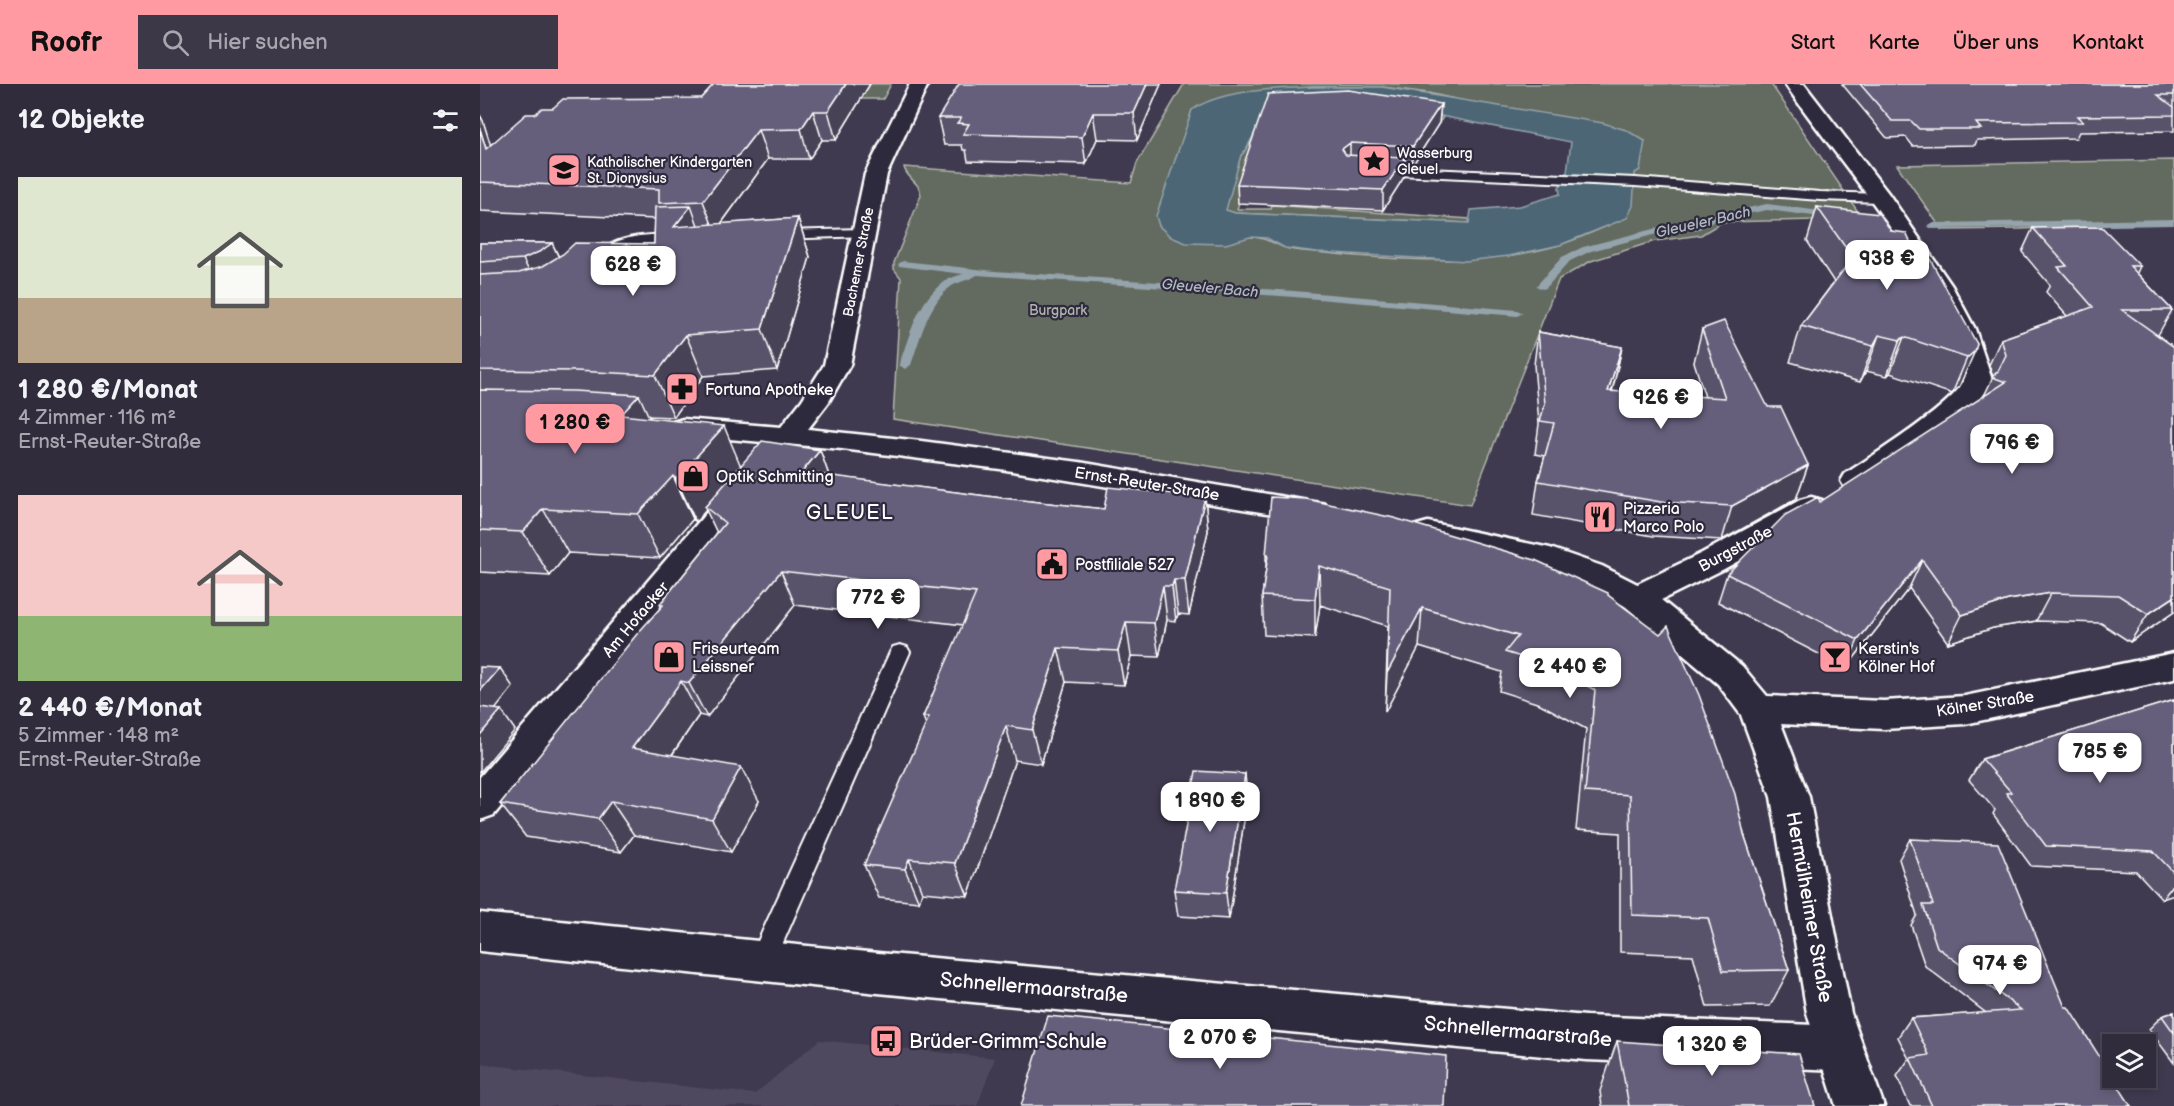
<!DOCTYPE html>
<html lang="de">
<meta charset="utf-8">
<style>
body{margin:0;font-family:"Balsamiq Sans",sans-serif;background:#3c3847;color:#f1f3f6;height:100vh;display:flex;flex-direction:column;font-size:22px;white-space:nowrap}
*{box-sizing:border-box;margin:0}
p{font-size:20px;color:#a8a7af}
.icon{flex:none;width:33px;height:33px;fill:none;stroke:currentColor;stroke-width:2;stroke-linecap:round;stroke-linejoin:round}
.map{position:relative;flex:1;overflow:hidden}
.panel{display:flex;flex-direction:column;background:#302c3c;width:480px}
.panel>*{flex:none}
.fabs{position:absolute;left:1622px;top:950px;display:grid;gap:12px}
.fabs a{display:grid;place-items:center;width:54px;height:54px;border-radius:0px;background:#302c3c;box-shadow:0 3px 9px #0003,0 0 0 2px #4b4856;font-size:30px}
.price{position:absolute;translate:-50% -51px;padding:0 14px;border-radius:12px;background:#fff;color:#222;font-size:20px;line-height:39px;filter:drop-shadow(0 2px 3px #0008)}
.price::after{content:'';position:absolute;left:50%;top:36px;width:18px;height:14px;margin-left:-9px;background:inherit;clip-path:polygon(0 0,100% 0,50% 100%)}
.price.active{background:#ff9aa2;color:#111}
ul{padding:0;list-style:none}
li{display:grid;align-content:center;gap:12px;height:318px;padding:0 18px}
li span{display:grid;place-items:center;height:186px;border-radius:0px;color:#555}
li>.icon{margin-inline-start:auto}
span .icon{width:108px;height:108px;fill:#fffc;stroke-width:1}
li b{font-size:26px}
h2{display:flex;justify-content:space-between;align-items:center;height:72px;padding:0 18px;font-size:26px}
header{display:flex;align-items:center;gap:36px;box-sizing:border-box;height:84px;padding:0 30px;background:#ff9aa2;color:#111}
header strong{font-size:28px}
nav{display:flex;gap:33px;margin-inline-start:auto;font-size:21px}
.search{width:420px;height:54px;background:#3c3847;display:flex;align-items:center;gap:15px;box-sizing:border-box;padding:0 21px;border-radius:0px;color:#a8a7af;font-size:22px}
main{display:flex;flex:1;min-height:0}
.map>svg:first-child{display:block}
.built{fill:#4f4960}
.green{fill:#636b5e;stroke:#b1b5ae;stroke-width:1.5;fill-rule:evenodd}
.water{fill:#4d6675;stroke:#94a3ac;stroke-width:1.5;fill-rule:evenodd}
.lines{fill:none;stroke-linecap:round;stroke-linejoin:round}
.stream{fill:#94a3ac;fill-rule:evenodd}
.service-casing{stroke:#fff;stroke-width:4}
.minor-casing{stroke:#fff;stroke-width:5}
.tertiary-casing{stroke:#fff;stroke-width:5}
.service{fill:#2f2a3d;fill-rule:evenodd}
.minor{fill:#2f2a3d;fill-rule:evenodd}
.tertiary{fill:#2f2a3d;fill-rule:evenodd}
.wall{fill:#58526b;stroke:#fff;stroke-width:1.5}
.shaded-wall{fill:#474257;stroke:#fff;stroke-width:1.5}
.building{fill:#665f7c;stroke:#fff;stroke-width:1.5}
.labels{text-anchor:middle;stroke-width:4.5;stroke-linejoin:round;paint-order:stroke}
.far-poi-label{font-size:14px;fill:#fff;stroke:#2f2a3d;text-anchor:start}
.far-street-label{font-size:14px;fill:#fff;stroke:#2f2a3d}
.far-park-label{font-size:14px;fill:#b1b5ae;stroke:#2f2a3d}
.far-water-label{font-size:15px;font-style:italic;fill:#afbac1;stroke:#2f2a3d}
.poi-label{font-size:16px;fill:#fff;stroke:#2f2a3d;text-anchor:start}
.street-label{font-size:16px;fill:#fff;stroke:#2f2a3d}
.quarter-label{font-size:20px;letter-spacing:1.5px;fill:#fff;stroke:#2f2a3d}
.near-street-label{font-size:20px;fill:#fff;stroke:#2f2a3d}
.near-poi-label{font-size:20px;fill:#fff;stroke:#2f2a3d;text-anchor:start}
</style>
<header>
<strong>Roofr</strong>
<div class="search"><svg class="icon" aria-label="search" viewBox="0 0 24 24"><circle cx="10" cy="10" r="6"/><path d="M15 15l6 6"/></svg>Hier suchen</div>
<nav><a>Start</a><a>Karte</a><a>Über uns</a><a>Kontakt</a></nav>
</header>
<main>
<section class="panel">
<h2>12 Objekte<svg class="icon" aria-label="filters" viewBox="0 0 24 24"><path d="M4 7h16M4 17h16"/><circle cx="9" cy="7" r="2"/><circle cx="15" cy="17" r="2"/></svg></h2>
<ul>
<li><span style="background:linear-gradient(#dfe7d0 65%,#b9a48a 0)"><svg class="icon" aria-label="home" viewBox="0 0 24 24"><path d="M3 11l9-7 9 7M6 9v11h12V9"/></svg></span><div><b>1 280 €/Monat</b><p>4 Zimmer · 116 m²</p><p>Ernst-Reuter-Straße</p></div></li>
<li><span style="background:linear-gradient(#f6c9c9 65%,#8fb573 0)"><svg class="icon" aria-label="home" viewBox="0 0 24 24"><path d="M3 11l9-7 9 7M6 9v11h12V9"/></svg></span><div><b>2 440 €/Monat</b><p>5 Zimmer · 148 m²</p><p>Ernst-Reuter-Straße</p></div></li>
</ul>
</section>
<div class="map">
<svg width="1694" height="1022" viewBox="0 0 1694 1022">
<rect width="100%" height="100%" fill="#403a50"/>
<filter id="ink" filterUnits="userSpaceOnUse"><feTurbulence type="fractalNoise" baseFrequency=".0167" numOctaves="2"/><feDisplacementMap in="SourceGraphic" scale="12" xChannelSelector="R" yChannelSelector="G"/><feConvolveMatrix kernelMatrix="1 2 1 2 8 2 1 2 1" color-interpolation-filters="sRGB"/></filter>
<g filter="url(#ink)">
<path class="built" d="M339,956L515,974L497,1022H0V980L275,1010Z"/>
<path class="green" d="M235,0H411L403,15H380Z
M704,0H1291L1383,135L1242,138L1221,151L1175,157L1111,177L1079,195L990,421L413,335L421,194L414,185V179L441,111C440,98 426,94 424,83L651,99L657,79ZM832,3H903L948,9L1165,57L1155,89L1147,133C1125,143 1102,154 1079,161C1005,183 911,176 835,168C825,167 813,167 803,163C793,159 786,154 774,153C736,149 712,173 679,142L712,26Z
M878,22L936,27L964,32L959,39L869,24L789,28L783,46L812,45L806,66H809L807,74L774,72L757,125H791L792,121L990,135L989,139L755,129L745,126L761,71C769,65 778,39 786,27Z
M1694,76V137L1541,145L1462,146L1417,81Z"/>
<path class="water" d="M832,3H902L1123,39L1146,46L1165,57L1160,86L1155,89L1153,122L1147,134L1080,161L1029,172L986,177L837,168L805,164L787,154L770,153L746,160L706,159L691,153L679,142L676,132L712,26C742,5 796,5 832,3ZM786,27H936L1091,58L1086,95L1079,103L1080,110L1040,122L991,126L989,139L755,129L746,126L761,71C769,65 778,39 786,27Z"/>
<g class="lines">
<path class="stream" d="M1287,120L1356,129L1361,132L1356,135L1287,126L1237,136L1219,145L1177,150L1111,167L1090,177L1066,204L1062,205L1056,202L1082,173L1103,163L1177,144L1216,139L1230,132Z
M1694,135V141L1452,145L1447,142L1452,139Z
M423,177L515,187L814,207L1037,226L1043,229L1037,232L814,213L497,191C489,197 477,197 468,205C447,223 440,256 431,281L425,285L419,281C431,247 442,199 483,190L419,182L418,180Z"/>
<g class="service-casing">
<path id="service" d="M900,83L1155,94L1340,108L1400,110L1406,114L1400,118L1340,116L1155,102L896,90L894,87L896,84Z
M383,145L388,146L390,149L388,152L299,155L292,151L299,147Z
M200,150L207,154L205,157C186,162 165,156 146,163C135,168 128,180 116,177L114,174C134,149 171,151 200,150Z
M420,561L427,563L430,568L295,877L291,885L282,889L273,885L269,877L410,568L413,563Z"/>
</g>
<g class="minor-casing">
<path id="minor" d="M1305,0H1324L1408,109L1472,202L1495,245L1512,296C1499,331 1419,380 1387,404L1376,406L1365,404L1361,397L1365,390C1391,373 1475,320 1484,296C1479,279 1476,260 1468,243C1430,156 1359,78 1305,0Z
M262,397L273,400L277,407L273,414L14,731L0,736V693L251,400Z
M1331,413L1342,416L1346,423L1342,430L1244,485L1169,522L1157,526L1145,522L1140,514L1145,506L1222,469L1320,416Z
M0,829L398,869L1106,932L1359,942L1375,949L1382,964L1375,979L1359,986L1106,976L398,909L0,867Z"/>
</g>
<g class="tertiary-casing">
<path id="tertiary" d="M430,0H448L407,90L370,281L348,319L328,345L441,357L599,378L846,420L850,427L846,434L835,437L520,385L362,365L193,350L189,344L193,338L203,335L301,343L322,316L344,281L385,90Z
M948,438L1070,464L1122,482L1169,506L1262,582L1287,612L1404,617L1485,612L1694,569V595L1485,640L1404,645L1301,640L1329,713L1371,929L1404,1022H1356L1327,929L1291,713L1261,631L1238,600L1145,522L1100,498L1053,481L937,455L932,448L937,441Z"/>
</g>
<use href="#service" class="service"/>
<use href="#minor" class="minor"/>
<use href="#tertiary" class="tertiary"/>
</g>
<path class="wall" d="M234,0H390L356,56H342L329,75H288L241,140L318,134L330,173L297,286L223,292L194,333L168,332L170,334L261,381L340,366L349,392L522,414L624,425L725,413L728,447L709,531L698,530L696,537L687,536L679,573L651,572L644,601L586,598L561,680L535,676L488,812L442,808L439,818L399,814L384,781L446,641L443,633L483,541L315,521L227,633L219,631L192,671L279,717L251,768L154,751L141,768L46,753L20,720L181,523L180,520L237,449L226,426L216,438L213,435L180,474L88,469L70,492L0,488V159H72L79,173L174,160L175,135L0,127V31L3,37L10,61L55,30L73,24L221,14Z
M681,0L657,56L617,55L606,80L488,77L486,66H483L482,61H464L458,34Z
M1362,0H1694V47L1599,48L1596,54L1497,56L1495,61L1433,62L1426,53L1407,54Z
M961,20L959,39L932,82L925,81L924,93L903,126L758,119L757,100Z
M1337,123L1411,147L1438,174L1497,260L1479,303L1472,310L1410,289L1407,292L1386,287L1380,298L1310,278L1321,242L1354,198L1327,157Z
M1553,144L1660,182L1657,189L1692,226L1678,251L1694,263V528L1650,558L1621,539L1556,537L1513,544L1468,559L1429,504L1366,584L1238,518L1247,490L1504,312L1513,293L1509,281L1521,255L1587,232L1566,208L1570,201L1542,168Z
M1222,245L1288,323L1328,381L1316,415L1242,456L1173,452L1053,431L1058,397L1065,372L1055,370L1059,340L1054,281L1058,248L1142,263L1135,295L1132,308L1225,313L1214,278Z
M786,471L1128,511L1264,750L1309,886L1290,922L1227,923L1213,871L1140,868V749L1096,746L1106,645L1060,620L1019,607L1022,588L939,563L905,628L908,542L840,521L835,554L784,551L782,512L786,485Z
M1694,616V811L1682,815L1656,787L1551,782L1513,730L1515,726L1489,696L1502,675Z
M765,690L767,717L749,835L698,832L694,806Z
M1430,755L1585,923L1651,1022H1430L1417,992L1429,975L1418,953L1431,934L1506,929L1445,882L1431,841L1437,831L1419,775Z
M1694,928V979L1669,945L1682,932Z
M1137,957L1335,1022H1122L1120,1007Z"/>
<path class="shaded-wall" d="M366,0H390L356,56L348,27Z
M667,0H681L657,56L654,29Z
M961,20L959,39L932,82L933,62Z
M333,27L342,56L329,75L321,45Z
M613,29L617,55L606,80L602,53Z
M0,31L3,37L21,94L6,65L0,45Z
M278,46L288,75L235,148L223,117Z
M870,59V79L862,65Z
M925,74L924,93L903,126V106Z
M211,122L225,161L194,143Z
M318,134L330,173L297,286L282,245Z
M72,159L91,199L63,215L43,175Z
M206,251L223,292L194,333L175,291Z
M1399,251L1386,287L1380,298L1393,262Z
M1424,253L1410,289L1407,292L1420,256Z
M1142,263L1135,295L1122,341L1128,307Z
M1495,267L1479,303L1472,310L1487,274Z
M159,311L178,353L141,331Z
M244,342L262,385L225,423L226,426L216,438L196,395Z
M340,366L352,400L322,388Z
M1328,381L1316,415L1242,456L1252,422Z
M193,392L213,435L180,474L158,430Z
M725,413L728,447L709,531L705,496Z
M63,425L88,469L70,492L43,448Z
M1442,476L1429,504L1366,584L1378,556Z
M839,482L840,521L835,554V515Z
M301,487L315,521L227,633L209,599Z
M694,496L698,530L696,537L692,502Z
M683,502L687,536L679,573L674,539Z
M1571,509L1556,537L1513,544L1468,559L1482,531L1528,516Z
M1694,513V528L1650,558L1668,530Z
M942,524L939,563L905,628L907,589Z
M646,538L651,572L644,601L638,567Z
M578,564L586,598L561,680L552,646Z
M20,584L33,603L3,641L0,637V607Z
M201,597L219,631L173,698L152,664Z
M21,626L35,646L0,688V651Z
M526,642L535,676L488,812L475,779Z
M261,683L279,717L251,768L232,735Z
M765,690L767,717L749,835L746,809Z
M131,717L154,751L141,768L118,735Z
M429,775L442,808L439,818L425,785Z
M1694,800V811L1682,815Z"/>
<path class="building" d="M234,0H366L348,27H333L321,45L278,46L223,117L179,119V105L0,98V45L6,65L46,30H55L62,24H73L83,15L221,14Z
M479,0H667L654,29H613L602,53L483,50L489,40L477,39L481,34H458Z
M1380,0H1694V11H1678L1694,23V31L1597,32L1603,38L1496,39L1501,45H1439L1431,37H1412Z
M868,6L961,20L933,62L870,59L862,65L866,71L925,74L903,106L757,100L788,10Z
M211,122L194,143L318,134L282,245L206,251L175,291L95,287L0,286V191L39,189L63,182L83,170L95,159L174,160L175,123Z
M1337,123L1400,130L1411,147L1426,149L1438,174L1450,175L1497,260L1495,267L1487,274L1424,253L1420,256L1399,251L1393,262L1321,242L1377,168L1368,167Z
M1622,143L1660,182H1650L1692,226H1642L1694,263V513L1668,530L1638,511L1571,509L1528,516L1482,531L1442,476L1378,556L1247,490L1305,431L1338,413L1340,418L1526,298L1512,293L1518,287L1526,271L1521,255L1613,223L1578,183L1587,182L1553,144Z
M0,159H72L61,167L43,175L0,178Z
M1244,237L1288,323H1301L1328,381L1252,422L1181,418L1058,397L1074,339L1060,337L1065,320L1058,248L1142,263L1128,307L1245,314L1222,245Z
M0,306L94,307L159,311L141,331L244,342L196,395L193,392L158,430L63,425L43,448L0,446Z
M282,357L340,366L322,388L522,414L624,425L628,403L725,413L705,496H694L692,502H683L674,539L646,538L638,567L578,564L552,646L526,642L475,779L429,775L425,785L384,781L449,633H443L496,509L301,487L209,599L201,597L152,664L261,683L232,735L131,717L118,735L20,720L157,550L183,521L180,520L245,439L225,423Z
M791,413L826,415L914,434L1055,476L1128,509V511L1180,550L1188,542L1219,611L1255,710L1264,750L1309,886L1243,887L1228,834L1152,831L1150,711L1105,708L1115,606L1067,581L1025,568L1038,552L942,524L907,589L910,503L839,482L835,515L782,512L788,471H786Z
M0,583L20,584L0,607Z
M1694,616V789L1673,767L1566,762L1526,709L1531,708L1502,675Z
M0,623L21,626L0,651Z
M716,687L765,690L746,809L694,806Z
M1430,755L1518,759L1585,923H1588L1651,1022H1452L1430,974L1449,971L1431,934L1541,926L1457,863L1443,821H1453Z
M1694,928V949L1682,932Z
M568,932L966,972L964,1022H541Z
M1137,957L1319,970L1335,1022H1149Z"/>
</g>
<defs>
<g id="sight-square" transform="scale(1.725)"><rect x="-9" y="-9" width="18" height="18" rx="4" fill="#ff9aa2" stroke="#2f2a3d"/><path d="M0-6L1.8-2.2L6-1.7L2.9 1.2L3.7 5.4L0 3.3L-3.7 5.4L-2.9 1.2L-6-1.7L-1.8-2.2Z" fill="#111"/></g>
<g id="school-square" transform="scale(1.725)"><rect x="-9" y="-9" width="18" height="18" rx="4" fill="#ff9aa2" stroke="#2f2a3d"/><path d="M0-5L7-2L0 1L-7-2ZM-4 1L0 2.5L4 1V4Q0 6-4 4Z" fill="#111"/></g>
<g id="pharmacy-square" transform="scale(1.725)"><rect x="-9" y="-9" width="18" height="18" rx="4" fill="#ff9aa2" stroke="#2f2a3d"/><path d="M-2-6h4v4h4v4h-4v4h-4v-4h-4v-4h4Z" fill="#111"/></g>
<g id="shop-square" transform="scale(1.725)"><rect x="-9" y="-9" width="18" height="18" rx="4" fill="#ff9aa2" stroke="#2f2a3d"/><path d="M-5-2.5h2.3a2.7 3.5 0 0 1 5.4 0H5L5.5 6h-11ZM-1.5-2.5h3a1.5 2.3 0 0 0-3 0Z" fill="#111"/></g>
<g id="restaurant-square" transform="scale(1.725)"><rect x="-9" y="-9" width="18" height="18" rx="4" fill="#ff9aa2" stroke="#2f2a3d"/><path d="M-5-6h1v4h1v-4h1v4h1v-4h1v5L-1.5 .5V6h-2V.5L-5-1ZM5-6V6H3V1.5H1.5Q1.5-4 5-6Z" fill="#111"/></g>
<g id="civic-square" transform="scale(1.725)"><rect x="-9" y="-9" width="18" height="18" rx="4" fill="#ff9aa2" stroke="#2f2a3d"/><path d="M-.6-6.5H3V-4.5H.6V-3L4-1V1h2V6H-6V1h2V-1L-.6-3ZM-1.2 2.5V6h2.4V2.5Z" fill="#111"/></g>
<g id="bar-square" transform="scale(1.725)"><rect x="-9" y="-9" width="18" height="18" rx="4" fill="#ff9aa2" stroke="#2f2a3d"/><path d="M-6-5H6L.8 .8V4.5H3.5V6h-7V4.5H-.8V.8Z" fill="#111"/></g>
<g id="bus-square" transform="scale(1.725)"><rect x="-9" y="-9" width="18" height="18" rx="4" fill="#ff9aa2" stroke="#2f2a3d"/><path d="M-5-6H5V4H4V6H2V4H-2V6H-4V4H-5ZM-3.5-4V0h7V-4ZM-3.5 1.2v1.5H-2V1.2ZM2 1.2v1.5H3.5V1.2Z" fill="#111"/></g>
</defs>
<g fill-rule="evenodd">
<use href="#sight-square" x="894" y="77"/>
<use href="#school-square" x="84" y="86"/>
<use href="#pharmacy-square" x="202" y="305"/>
<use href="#shop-square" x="213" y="392"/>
<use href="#restaurant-square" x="1120" y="433"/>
<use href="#civic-square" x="572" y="480"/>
<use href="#shop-square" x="189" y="573"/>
<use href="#bar-square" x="1355" y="573"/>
<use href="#bus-square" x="406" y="957"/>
</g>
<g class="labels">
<g class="far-poi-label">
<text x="917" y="74">Wasserburg<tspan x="917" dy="16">Gleuel</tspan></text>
<text x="107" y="83">Katholischer Kindergarten<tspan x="107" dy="16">St. Dionysius</tspan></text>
</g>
<g class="far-street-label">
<text transform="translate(378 178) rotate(-79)" y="5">Bachemer Straße</text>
</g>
<g class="far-park-label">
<text x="578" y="231">Burgpark</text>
</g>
<g class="far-water-label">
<text transform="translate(1223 138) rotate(-13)" y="5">Gleueler Bach</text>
<text transform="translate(730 204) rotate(5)" y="5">Gleueler Bach</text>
</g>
<g class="poi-label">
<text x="225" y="311">Fortuna Apotheke</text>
<text x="236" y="398">Optik Schmitting</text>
<text x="1143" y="430">Pizzeria<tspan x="1143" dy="18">Marco Polo</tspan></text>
<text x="595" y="486">Postfiliale 527</text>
<text x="212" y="570">Friseurteam<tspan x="212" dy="18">Leissner</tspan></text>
<text x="1378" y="570">Kerstin's<tspan x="1378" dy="18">Kölner Hof</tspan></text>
</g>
<g class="street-label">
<text transform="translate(667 399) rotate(9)" y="6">Ernst-Reuter-Straße</text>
<text transform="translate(1255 464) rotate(-28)" y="6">Burgstraße</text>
<text transform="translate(155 535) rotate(-50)" y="6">Am Hofacker</text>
<text transform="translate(1505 619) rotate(-9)" y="6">Kölner Straße</text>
</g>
<g class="quarter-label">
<text x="370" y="435">GLEUEL</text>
</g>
<g class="near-street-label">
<text transform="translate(1330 823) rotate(80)" y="7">Hermülheimer Straße</text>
<text transform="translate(554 903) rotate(5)" y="7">Schnellermaarstraße</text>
<text transform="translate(1038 947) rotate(5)" y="7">Schnellermaarstraße</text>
</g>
<g class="near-poi-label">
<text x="429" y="964">Brüder-Grimm-Schule</text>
</g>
</g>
</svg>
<div class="fabs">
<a><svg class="icon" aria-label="layers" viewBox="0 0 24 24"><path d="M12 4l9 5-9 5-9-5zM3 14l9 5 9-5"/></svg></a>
</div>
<b class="price" style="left:1407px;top:207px">938 €</b>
<b class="price" style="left:153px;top:213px">628 €</b>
<b class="price" style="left:1181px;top:346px">926 €</b>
<b class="price active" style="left:95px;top:371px">1 280 €</b>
<b class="price" style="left:1532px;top:391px">796 €</b>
<b class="price" style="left:398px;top:546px">772 €</b>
<b class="price" style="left:1090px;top:615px">2 440 €</b>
<b class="price" style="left:1620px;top:700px">785 €</b>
<b class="price" style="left:730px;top:749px">1 890 €</b>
<b class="price" style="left:1520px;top:912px">974 €</b>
<b class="price" style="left:740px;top:986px">2 070 €</b>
<b class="price" style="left:1232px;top:993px">1 320 €</b>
</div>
</main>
